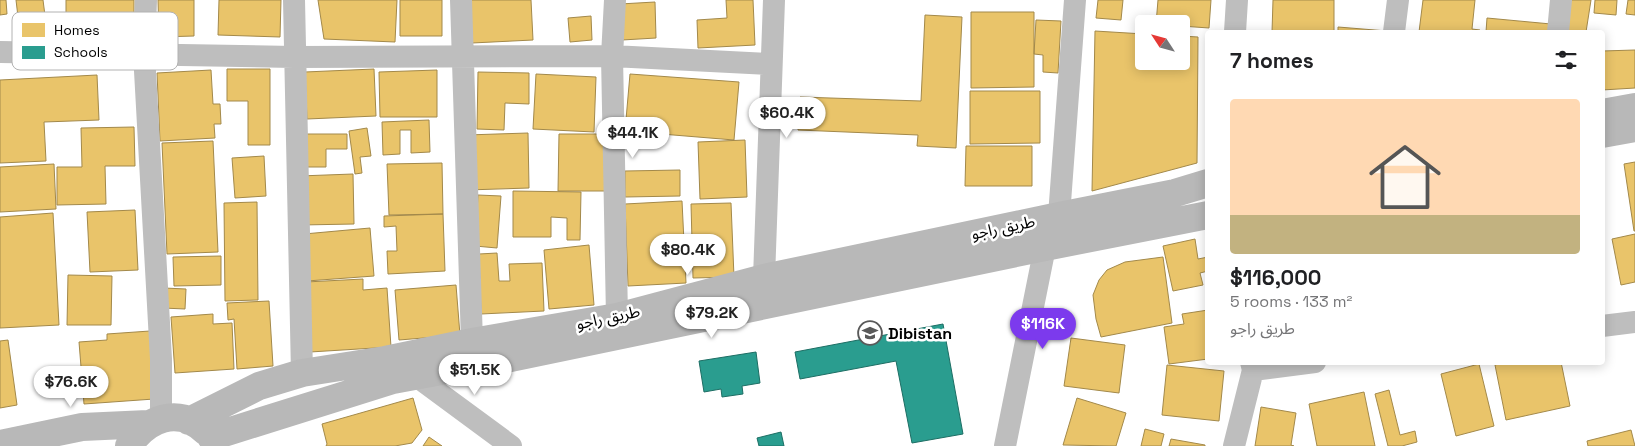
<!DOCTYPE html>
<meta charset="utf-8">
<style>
body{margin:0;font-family:"Space Grotesk","Noto Sans Arabic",sans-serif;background:#f6f6f6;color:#202124;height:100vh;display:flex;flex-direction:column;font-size:19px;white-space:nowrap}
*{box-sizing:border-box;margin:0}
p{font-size:16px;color:#757577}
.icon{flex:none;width:28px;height:28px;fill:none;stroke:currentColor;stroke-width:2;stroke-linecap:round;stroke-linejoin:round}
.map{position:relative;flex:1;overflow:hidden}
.panel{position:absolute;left:1205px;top:30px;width:400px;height:335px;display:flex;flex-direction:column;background:#fff;border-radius:5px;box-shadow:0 2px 12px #0003}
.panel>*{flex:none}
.needle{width:32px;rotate:306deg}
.fabs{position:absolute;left:1135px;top:15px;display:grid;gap:10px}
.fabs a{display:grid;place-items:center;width:55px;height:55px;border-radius:5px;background:#fff;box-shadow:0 2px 12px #0003;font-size:25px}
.price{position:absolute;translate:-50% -42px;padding:0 11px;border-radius:18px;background:#fff;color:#222;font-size:16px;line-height:32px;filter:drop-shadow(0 1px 2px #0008)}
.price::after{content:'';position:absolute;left:50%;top:30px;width:15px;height:11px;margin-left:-8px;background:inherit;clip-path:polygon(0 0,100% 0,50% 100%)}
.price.selected{background:#7c3aed;color:#fff}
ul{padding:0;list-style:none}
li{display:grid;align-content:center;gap:10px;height:265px;padding:0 25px}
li+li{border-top:1px solid #e0e0e0}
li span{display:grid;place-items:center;height:155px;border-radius:5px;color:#555}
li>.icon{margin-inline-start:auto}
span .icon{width:90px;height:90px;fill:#fffc;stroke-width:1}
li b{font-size:21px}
h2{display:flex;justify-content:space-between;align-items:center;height:60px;padding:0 25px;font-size:21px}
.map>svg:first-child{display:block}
.homes{fill:#e9c46a;stroke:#a3894a}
.schools{fill:#2a9d8f;stroke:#1d6e64}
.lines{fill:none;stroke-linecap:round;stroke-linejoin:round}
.street{stroke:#bebebe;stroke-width:22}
.secondary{stroke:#b8b8b8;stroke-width:28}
.labels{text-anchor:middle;stroke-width:5;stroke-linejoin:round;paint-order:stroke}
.street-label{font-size:16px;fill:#000;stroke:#fff}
.poi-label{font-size:16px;font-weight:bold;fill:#000;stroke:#fff;text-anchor:start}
.key{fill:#fff;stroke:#b2b2b2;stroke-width:1}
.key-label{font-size:14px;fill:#000}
</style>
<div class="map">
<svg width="1635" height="446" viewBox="0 0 1635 446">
<rect width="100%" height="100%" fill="#fff"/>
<path class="homes" d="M0,0H6L7,14L0,15Z
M16,0H43L47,31L20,34Z
M66,0H134V38L66,39Z
M158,0H194V36L159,37Z
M219,0H281L280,37L218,35Z
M318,0H397L395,42L324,39Z
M400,0H442V36H400Z
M470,0H531L533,40L472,43Z
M726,0H753L755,45L698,48L697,20L727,18Z
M1098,0H1123L1121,20L1096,18Z
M1158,0H1211L1209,28L1181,26V24H1156Z
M1273,0H1334V32H1272Z
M1423,0H1475L1472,29L1480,30V32H1419Z
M1569,0H1591L1586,32H1564Z
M1595,0H1617L1616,15L1594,13Z
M1628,0H1635V15L1626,14Z
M655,2L656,38L622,40L620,4Z
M971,12H1034V87L971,88Z
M925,15L962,17L956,148L917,146L918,135L798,130L800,97L921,101Z
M591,16L592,40L570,42L568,18Z
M1487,18L1551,24L1550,32H1486Z
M1036,20L1061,21L1058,73L1043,72V55L1034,54Z
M1338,27L1387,31L1386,32H1338Z
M1095,31L1144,34V61H1181V36L1198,37L1197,163L1092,191Z
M1635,50V88L1602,90V51Z
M227,69H270V145H248V101H227Z
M374,69L376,116L307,119L305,72Z
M211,70L213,104H220L221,124H214L215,138L160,141L157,73Z
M437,70V117H380L379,72Z
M478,72L529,73V104L505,103L504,130L477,129Z
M536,74L596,77L594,132L533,129Z
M630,74L739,82L734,140L625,131Z
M97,75L99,120L44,122L46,161L0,163V80Z
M970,91H1040V143L970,144Z
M429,120L430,152L411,153V130H400V154L383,155L382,122Z
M134,127L135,166H105L106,204L57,205V167H82L81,128Z
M367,128L371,156L360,157L362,173L355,174L349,131Z
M528,133L529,188L467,190L466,135Z
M305,134H347V149H326V167H304Z
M559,134H607V191H558Z
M745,140L747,197L700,199L698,142Z
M213,141L218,252L167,254L162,143Z
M966,146H1032V186H965Z
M264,156L266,196L235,198L232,158Z
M1635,162V231H1634L1624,164Z
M442,163L443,214L389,215L387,164Z
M54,164L56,209L0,212V167Z
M680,170V196L625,197V171Z
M353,174L354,224L301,225L299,176Z
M513,191L581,192L580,240H567V218L551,217V237H513Z
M478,195L501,196L497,248L475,246Z
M682,201L686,283L628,286L625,204Z
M257,202L258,300L225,301L224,203Z
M731,203L734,277L693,278L691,204Z
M135,210L138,270L90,272L87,212Z
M53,213L59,325L0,328V217Z
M443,214L445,271L388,274L387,251H397L396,226L384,227V216Z
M370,228L374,276L307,281L304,234Z
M1635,234V282L1621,285L1612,239Z
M1195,239L1198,259L1208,257V271L1200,273L1203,285L1173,291L1163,246Z
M589,245L594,305L549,309L544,250Z
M497,253L499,281H510L509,264L542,263L544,311L481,314L479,254Z
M221,256V285L174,286L173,257Z
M1163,257L1172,323L1101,337L1096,319L1093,295L1099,280L1107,270L1125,262Z
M68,275L112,276L111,325H67Z
M363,279V290L387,288L391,347L310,352L306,282Z
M456,285L460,335L399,340L395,290Z
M164,288L186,289L185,309L163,308Z
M269,301L273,366L237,369L234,319L228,320L227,303Z
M1208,310V359L1169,364L1164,327L1184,324L1182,314Z
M213,314V324L232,323L234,369L175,373L171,317Z
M150,331L154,399L84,404L79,342L107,340V334Z
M1071,338L1125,345L1119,393L1064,386Z
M8,340L17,405L0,408V341Z
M1506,362H1561L1570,406L1506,420L1495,365Z
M1479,364L1494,426L1456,436L1441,374Z
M1167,365L1224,371L1219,421L1162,415Z
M1389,390L1400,435L1415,431L1417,442L1402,446H1388L1375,394Z
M1364,392L1375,446H1317L1309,404Z
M413,398L422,430L412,443L395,446H326L327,444L322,424Z
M1077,398L1126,413L1116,446L1063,445Z
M1261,407L1296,413L1291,445L1294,446H1255Z
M1145,429L1164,434L1161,446H1141Z
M1631,430L1635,446H1588L1587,441Z
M429,437L442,446H423Z
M1171,439L1205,445V446H1169Z"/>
<path class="schools" d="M943,324L963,434L912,443L896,361L800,379L795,352Z
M756,352L760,383L742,386L743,394L722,397L721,389L704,392L699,361Z
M781,432L784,446H759L757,438Z"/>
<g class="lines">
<path class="street" d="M146,0L144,53L161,359V419
M294,0L302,373
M461,0L472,342
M615,0L612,56L617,317
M1235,32L1237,0
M1394,32L1398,0
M1558,32L1561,0
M0,52L294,57L612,56L771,64
M1059,216L1075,0
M764,278L774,0
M1602,326L1635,322
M1253,370L1315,362
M416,376L511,446
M1005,446L1045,247
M1234,446L1253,370L1251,362"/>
<path class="secondary" d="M1602,113L1635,107
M1602,134L1635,128
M189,421L259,386L302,373L385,360L472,342L617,317L764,278L1059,216L1175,193L1208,183
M211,437L393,380L506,359L1045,247L1208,215
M0,444L82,427L148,424
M129,446C146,419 178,405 205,431"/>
</g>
<defs>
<g id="school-ring" transform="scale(1.25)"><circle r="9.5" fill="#fff" stroke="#595959" stroke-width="1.5"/><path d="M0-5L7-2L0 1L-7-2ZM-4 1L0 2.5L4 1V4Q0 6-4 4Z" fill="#595959"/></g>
</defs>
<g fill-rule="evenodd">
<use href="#school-ring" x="870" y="333"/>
</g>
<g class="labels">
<g class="street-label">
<text transform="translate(1003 227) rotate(-12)" y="6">طريق راجو</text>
<text transform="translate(608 317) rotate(-12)" y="6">طريق راجو</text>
</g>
<g class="poi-label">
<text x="888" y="339">Dibistan</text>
</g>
</g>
<rect x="12" y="12" width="166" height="58" rx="8" class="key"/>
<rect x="22" y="23" width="23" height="14" fill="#e9c46a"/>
<rect x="22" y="46" width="23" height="13" fill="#2a9d8f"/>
<g class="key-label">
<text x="54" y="35">Homes</text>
<text x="54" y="57">Schools</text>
</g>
</svg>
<div class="fabs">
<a><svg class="needle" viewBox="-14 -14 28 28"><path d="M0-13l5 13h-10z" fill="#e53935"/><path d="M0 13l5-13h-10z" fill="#757577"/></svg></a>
</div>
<b class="price" style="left:787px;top:139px">$60.4K</b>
<b class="price" style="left:633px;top:159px">$44.1K</b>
<b class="price" style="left:688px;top:276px">$80.4K</b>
<b class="price" style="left:712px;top:339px">$79.2K</b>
<b class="price selected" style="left:1043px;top:350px">$116K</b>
<b class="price" style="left:475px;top:396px">$51.5K</b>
<b class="price" style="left:71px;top:408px">$76.6K</b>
<section class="panel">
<h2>7 homes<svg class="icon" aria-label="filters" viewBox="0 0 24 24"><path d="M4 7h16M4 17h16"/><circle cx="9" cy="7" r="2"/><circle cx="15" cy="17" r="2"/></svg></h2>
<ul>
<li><span style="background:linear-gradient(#ffd9b3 75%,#c2b280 0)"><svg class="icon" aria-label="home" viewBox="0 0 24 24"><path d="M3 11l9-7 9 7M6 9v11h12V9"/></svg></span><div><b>$116,000</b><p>5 rooms · 133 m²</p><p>طريق راجو</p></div></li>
</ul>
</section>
</div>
